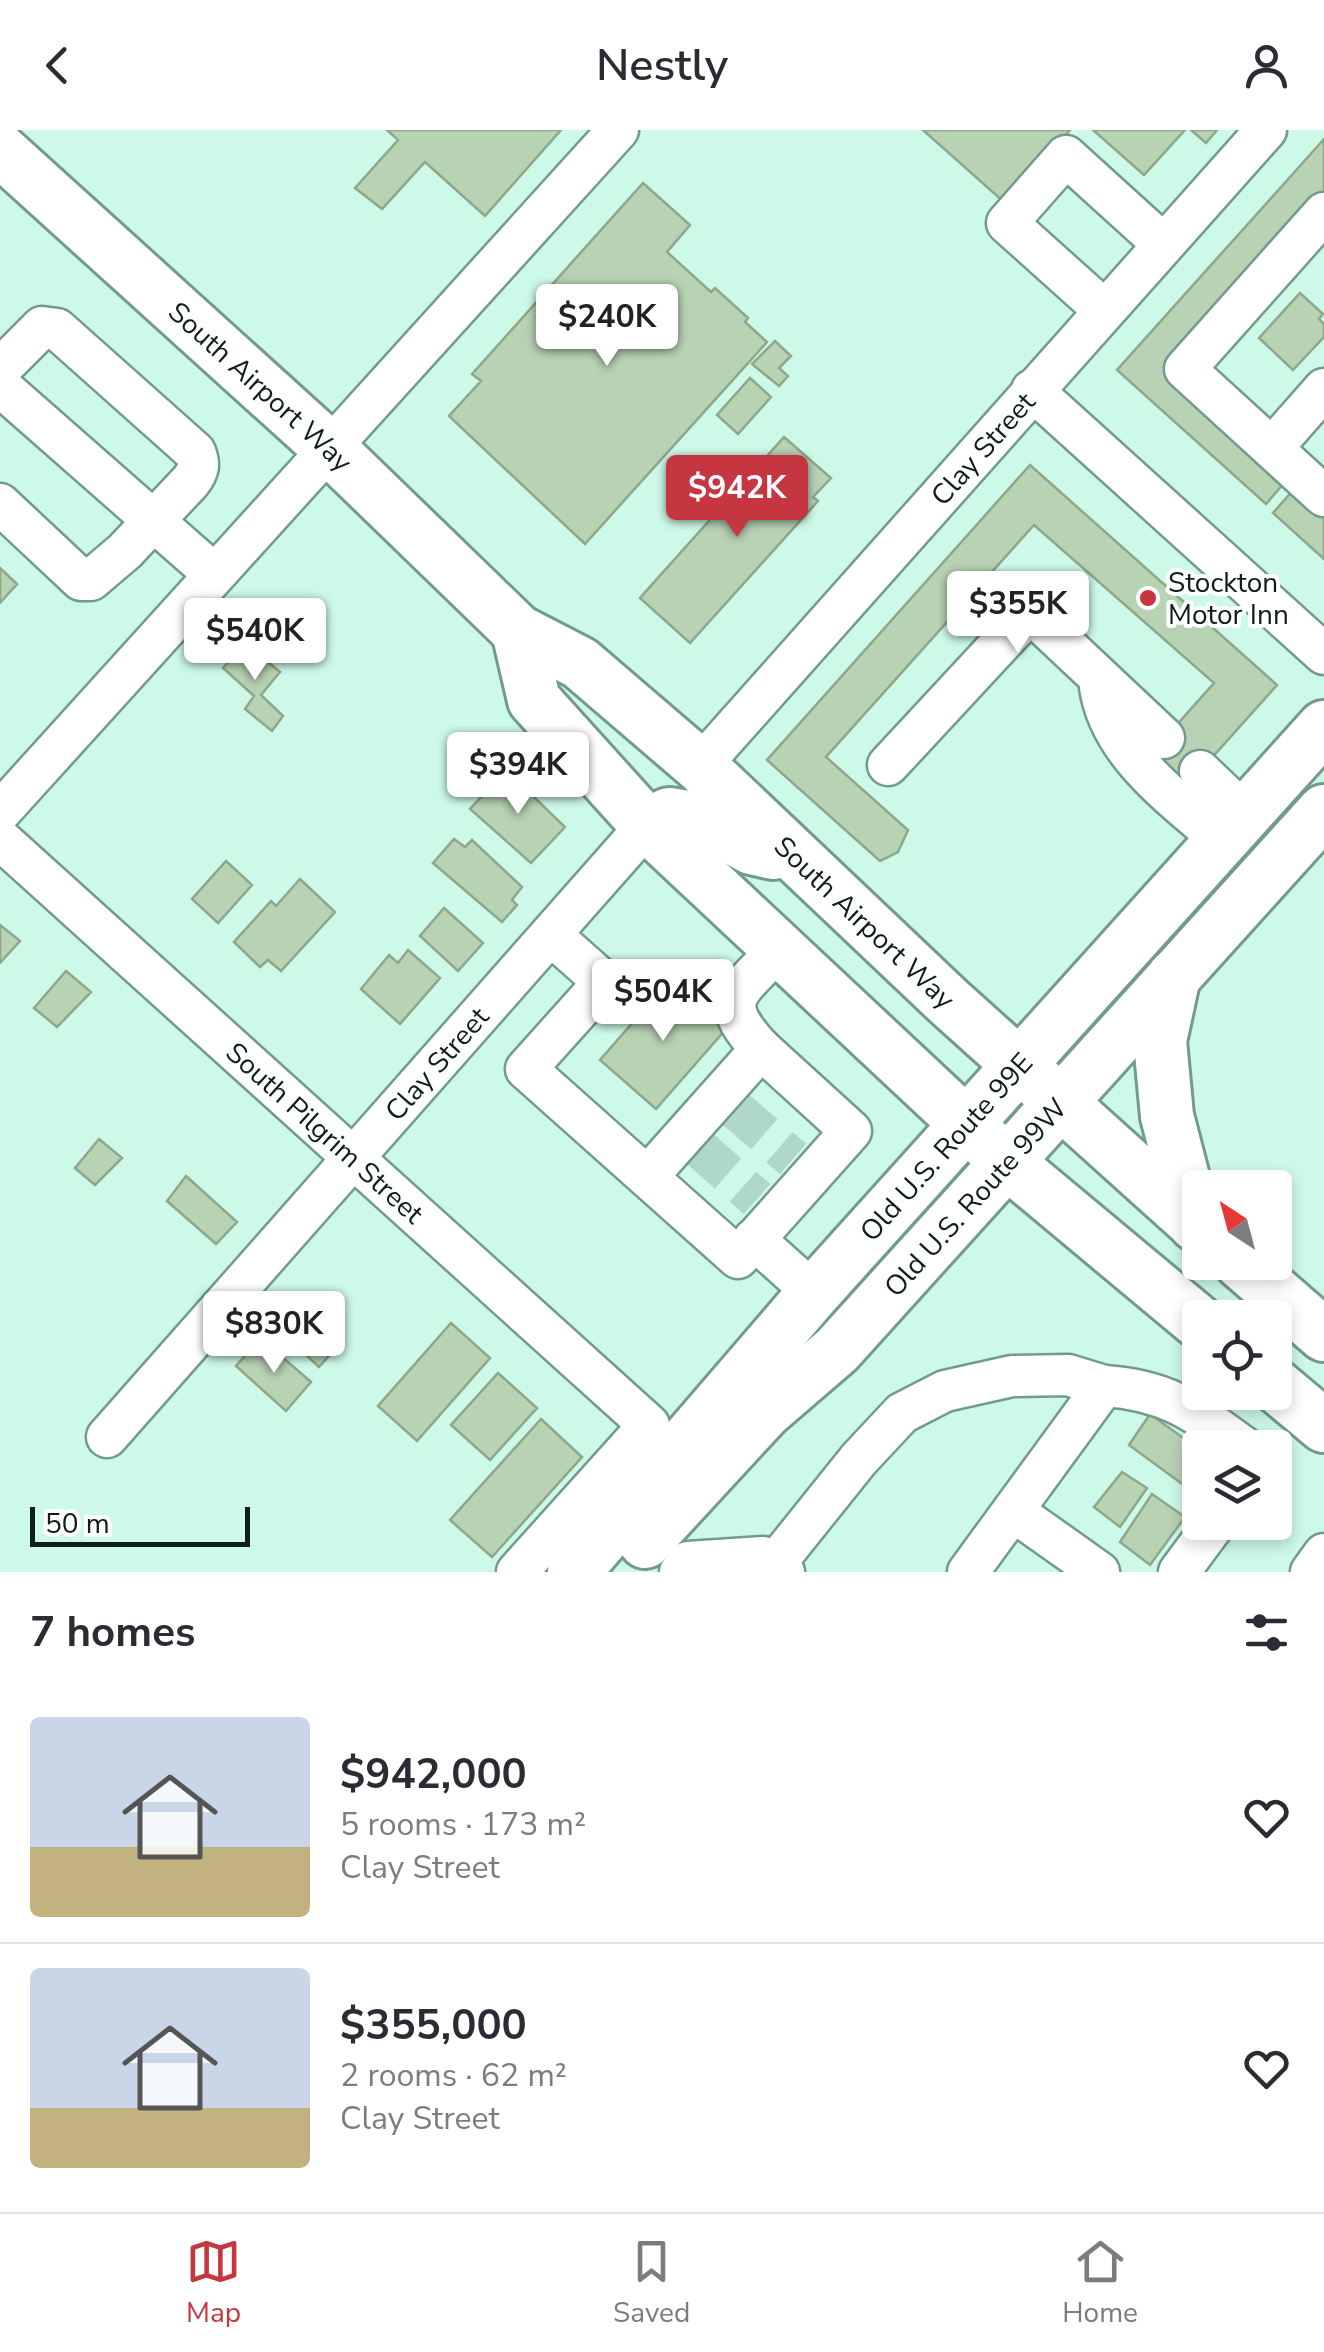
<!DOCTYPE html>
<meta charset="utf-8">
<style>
body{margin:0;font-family:"Nunito Sans",sans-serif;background:#f7f7f7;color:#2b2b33;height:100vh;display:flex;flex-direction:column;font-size:38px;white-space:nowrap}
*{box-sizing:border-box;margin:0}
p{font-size:32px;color:#7c7c81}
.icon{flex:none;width:55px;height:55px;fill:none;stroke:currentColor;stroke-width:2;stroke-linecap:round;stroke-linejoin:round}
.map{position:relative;height:1442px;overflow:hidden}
.drawer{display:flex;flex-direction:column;background:#fff;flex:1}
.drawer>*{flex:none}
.needle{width:65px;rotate:324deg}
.buttons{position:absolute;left:1182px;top:1040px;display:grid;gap:20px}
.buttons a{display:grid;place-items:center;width:110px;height:110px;border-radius:10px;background:#fff;box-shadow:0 5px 15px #0003;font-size:50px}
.scale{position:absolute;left:30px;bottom:25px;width:220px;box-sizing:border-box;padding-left:10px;border:5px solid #0e1f1a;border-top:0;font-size:28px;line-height:35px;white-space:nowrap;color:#0e1f1a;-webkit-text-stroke:8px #fff;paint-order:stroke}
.price{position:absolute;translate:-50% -85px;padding:0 22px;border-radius:10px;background:#fff;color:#222;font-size:32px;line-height:65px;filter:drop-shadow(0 2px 5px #0008)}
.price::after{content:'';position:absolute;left:50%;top:60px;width:30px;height:22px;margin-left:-15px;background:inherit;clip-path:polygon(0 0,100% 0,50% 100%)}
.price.current{background:#c63641;color:#fff}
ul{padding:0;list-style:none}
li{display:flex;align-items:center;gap:30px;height:250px;padding:0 30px}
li+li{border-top:2px solid #e1e1e2}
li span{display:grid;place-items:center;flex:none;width:280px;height:200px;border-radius:10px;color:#555}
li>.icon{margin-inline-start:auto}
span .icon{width:120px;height:120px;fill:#fffc;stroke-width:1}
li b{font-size:42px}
h2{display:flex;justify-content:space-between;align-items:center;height:120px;padding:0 30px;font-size:42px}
header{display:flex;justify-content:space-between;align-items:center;height:130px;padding:0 30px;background:#fff;font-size:45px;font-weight:600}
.tab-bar{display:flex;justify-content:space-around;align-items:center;height:140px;border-top:2px solid #e1e1e2;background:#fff;font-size:28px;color:#7c7c81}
.tab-bar a{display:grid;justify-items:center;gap:5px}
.tab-bar .current{color:#c63641}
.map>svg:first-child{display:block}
.building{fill:#b8d2b4;stroke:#8ea78a;stroke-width:2.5}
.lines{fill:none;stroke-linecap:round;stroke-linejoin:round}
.minor-tunnel{stroke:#b0d8ca;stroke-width:40;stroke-dasharray:40 20;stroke-linecap:butt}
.minor-casing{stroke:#729b8d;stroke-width:45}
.major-casing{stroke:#729b8d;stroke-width:58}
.minor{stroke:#fff;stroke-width:40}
.major{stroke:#fff;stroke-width:52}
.poi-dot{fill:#c63641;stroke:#fff;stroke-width:4}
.labels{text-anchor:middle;stroke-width:8;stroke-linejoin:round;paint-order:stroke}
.street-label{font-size:28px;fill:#0e1f1a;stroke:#fff}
.poi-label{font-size:28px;fill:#0e1f1a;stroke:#fff;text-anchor:start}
</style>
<header><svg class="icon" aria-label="back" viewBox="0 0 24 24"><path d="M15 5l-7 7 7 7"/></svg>Nestly<svg class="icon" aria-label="person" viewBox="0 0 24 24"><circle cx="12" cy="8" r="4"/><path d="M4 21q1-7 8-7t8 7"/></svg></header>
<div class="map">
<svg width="1324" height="1442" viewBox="0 0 1324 1442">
<rect width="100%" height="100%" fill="#cdf9e9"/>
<path class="building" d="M387,0H561L485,86L425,32L382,79L355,58L398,10Z
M923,0H1070L1005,73Z
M1093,0H1185L1144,45Z
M1191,0H1217L1206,13Z
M1324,9V62L1167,237L1290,346L1266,374L1117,240Z
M643,53L690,95L667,122L711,162L715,158L748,188L745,192L767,212L585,414L449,286L481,251L472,244Z
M1300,163L1323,184L1319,189L1324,194V207L1293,240L1259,208Z
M775,211L791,226L779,238L788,246L779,256L752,234Z
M750,248L771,267L738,304L717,285Z
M784,307L831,348L813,367L818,371L690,513L640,468Z
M1030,335L1277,555L1184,659L1148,627L1214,553L1034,395L826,627L908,700L898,722L880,731L767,630Z
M1296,357L1324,381V429L1273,383Z
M0,438L17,454L0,473Z
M245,513L280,542L261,565L283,586L272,601L245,579L254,566L223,538Z
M506,640L565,697L531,733L470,679Z
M454,709L465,717L472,710L522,757L512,770L517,775L502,792L433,733Z
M226,731L252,755L218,793L192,769Z
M300,749L335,782L281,841L268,830L260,837L234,812L271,771L276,776Z
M444,778L483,813L458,841L420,806Z
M0,795L20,811L0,833Z
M408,820L440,848L400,894L361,859L389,825L398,833Z
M66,841L91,862L57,897L34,878Z
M670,850L726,899L656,979L600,930Z
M99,1009L122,1028L95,1055L75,1038Z
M186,1046L237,1092L216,1114L167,1071Z
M304,1172L344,1209L319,1237L279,1200Z
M451,1193L490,1228L417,1311L378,1276Z
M266,1213L311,1252L286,1281L236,1236L250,1220L255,1225Z
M498,1243L537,1278L490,1330L451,1295Z
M1150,1284L1200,1320V1367L1129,1315Z
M541,1289L582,1327L492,1427L450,1390Z
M1122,1342L1147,1358L1120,1397L1094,1377Z
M1152,1364L1185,1387L1150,1435L1120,1412Z"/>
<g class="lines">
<path class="minor-tunnel" d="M734,978L793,1029
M698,1017L757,1069"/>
<g class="minor-casing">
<g id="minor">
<path d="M1324,83L1185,239L1324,366"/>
<path d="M1104,180L1007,93L1066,26L1163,114"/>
<path d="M0,239L42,197L57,199L195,322C200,334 199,341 190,352L125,421L91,450H81L0,374"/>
<path d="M0,256L214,444"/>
<path d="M1032,260L1324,524"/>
<path d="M1272,318L1324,259"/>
<path d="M1100,557C1110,624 1175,669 1223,711"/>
<path d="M888,635L1030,482L1164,608"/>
<path id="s1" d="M700,636L1266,0"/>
<path d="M1200,641L1246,685"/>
<path d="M0,682L618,0"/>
<path id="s2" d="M0,709L649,1295L517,1442"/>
<path d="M551,805L604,852L526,939L738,1128L851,1001L761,919L647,1047"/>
<path d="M761,919C713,867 740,863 779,818"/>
<path d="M754,1109L814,1163"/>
<path d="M1104,1256C1168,1260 1195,1282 1245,1318"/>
<path id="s3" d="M107,1307L647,695"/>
<path d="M1013,1381L1099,1442"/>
<path d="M774,1435L859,1329L902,1283L945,1261L1012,1246L1068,1245L1104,1256L968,1442"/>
<path d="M680,1442L688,1432L763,1427L784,1442"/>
<path d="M1179,1442L1216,1392"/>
<path d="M1311,1442L1324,1424"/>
</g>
</g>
<g class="major-casing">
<g id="major">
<path id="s4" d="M0,20L328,317L518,501L580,533L700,636L949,872L1200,1098"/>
<path d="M518,501L534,570L647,695L1007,1032L1200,1193"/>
<path d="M647,695L669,684L700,689L751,718L773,723"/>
<path d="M1174,846L1160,911L1167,986L1195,1094"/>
<path d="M1240,1132L1324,1205"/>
<path d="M1275,1255L1324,1296"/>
<path id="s5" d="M645,1412L765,1282L837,1220L1324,681"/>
<path id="s6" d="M574,1442L814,1163L1324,597"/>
</g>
</g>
<use href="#minor" class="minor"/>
<use href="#major" class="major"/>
</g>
<circle class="poi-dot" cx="1148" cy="468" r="10"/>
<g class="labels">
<g class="street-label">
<text dy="10" stroke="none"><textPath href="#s4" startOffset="352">South Airport Way</textPath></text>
<text dy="10" stroke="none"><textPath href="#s1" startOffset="425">Clay Street</textPath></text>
<text dy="10" stroke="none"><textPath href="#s4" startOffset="1162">South Airport Way</textPath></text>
<text dy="10" stroke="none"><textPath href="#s3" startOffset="498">Clay Street</textPath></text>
<text dy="10" stroke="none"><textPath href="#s2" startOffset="438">South Pilgrim Street</textPath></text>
<text dy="10" stroke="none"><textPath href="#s6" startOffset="565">Old U.S. Route 99E</textPath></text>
<text dy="10" stroke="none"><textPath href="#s5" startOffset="478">Old U.S. Route 99W</textPath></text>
</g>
<g class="poi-label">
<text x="1168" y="462">Stockton<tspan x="1168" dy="32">Motor Inn</tspan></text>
</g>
</g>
</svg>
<div class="buttons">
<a><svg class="needle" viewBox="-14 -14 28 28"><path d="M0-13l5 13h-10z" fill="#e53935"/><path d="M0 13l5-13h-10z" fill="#7c7c81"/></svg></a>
<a><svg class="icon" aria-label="locate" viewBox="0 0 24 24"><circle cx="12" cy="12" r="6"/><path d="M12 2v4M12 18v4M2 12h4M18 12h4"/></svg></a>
<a><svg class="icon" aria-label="layers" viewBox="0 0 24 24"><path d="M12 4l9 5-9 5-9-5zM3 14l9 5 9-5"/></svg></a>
</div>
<div class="scale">50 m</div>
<b class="price" style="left:607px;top:239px">$240K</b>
<b class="price current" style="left:737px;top:410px">$942K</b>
<b class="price" style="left:1018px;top:526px">$355K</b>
<b class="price" style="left:255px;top:553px">$540K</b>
<b class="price" style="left:518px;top:687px">$394K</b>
<b class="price" style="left:663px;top:914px">$504K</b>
<b class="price" style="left:274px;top:1246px">$830K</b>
</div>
<section class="drawer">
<h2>7 homes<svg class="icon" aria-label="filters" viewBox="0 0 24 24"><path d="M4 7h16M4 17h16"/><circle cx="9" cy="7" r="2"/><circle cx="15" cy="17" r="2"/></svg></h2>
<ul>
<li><span style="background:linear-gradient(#c9d6e8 65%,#c2b280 0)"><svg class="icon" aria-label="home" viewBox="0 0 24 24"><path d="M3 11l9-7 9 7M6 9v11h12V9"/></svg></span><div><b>$942,000</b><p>5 rooms · 173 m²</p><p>Clay Street</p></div><svg class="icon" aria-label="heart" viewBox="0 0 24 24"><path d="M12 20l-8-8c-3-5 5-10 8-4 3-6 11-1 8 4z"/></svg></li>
<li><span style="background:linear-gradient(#c9d6e8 70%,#c2b280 0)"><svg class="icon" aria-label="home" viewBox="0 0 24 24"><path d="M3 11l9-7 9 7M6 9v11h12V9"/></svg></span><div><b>$355,000</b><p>2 rooms · 62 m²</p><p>Clay Street</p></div><svg class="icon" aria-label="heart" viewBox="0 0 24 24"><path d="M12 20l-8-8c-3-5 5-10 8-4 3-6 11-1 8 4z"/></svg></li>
</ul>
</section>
<nav class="tab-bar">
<a class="current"><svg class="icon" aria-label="map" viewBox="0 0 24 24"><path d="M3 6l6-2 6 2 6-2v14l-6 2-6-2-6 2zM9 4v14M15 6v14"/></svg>Map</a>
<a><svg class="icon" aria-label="saved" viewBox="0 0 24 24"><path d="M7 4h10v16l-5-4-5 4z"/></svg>Saved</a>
<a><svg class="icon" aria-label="home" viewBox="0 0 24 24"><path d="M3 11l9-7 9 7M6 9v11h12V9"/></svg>Home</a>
</nav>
